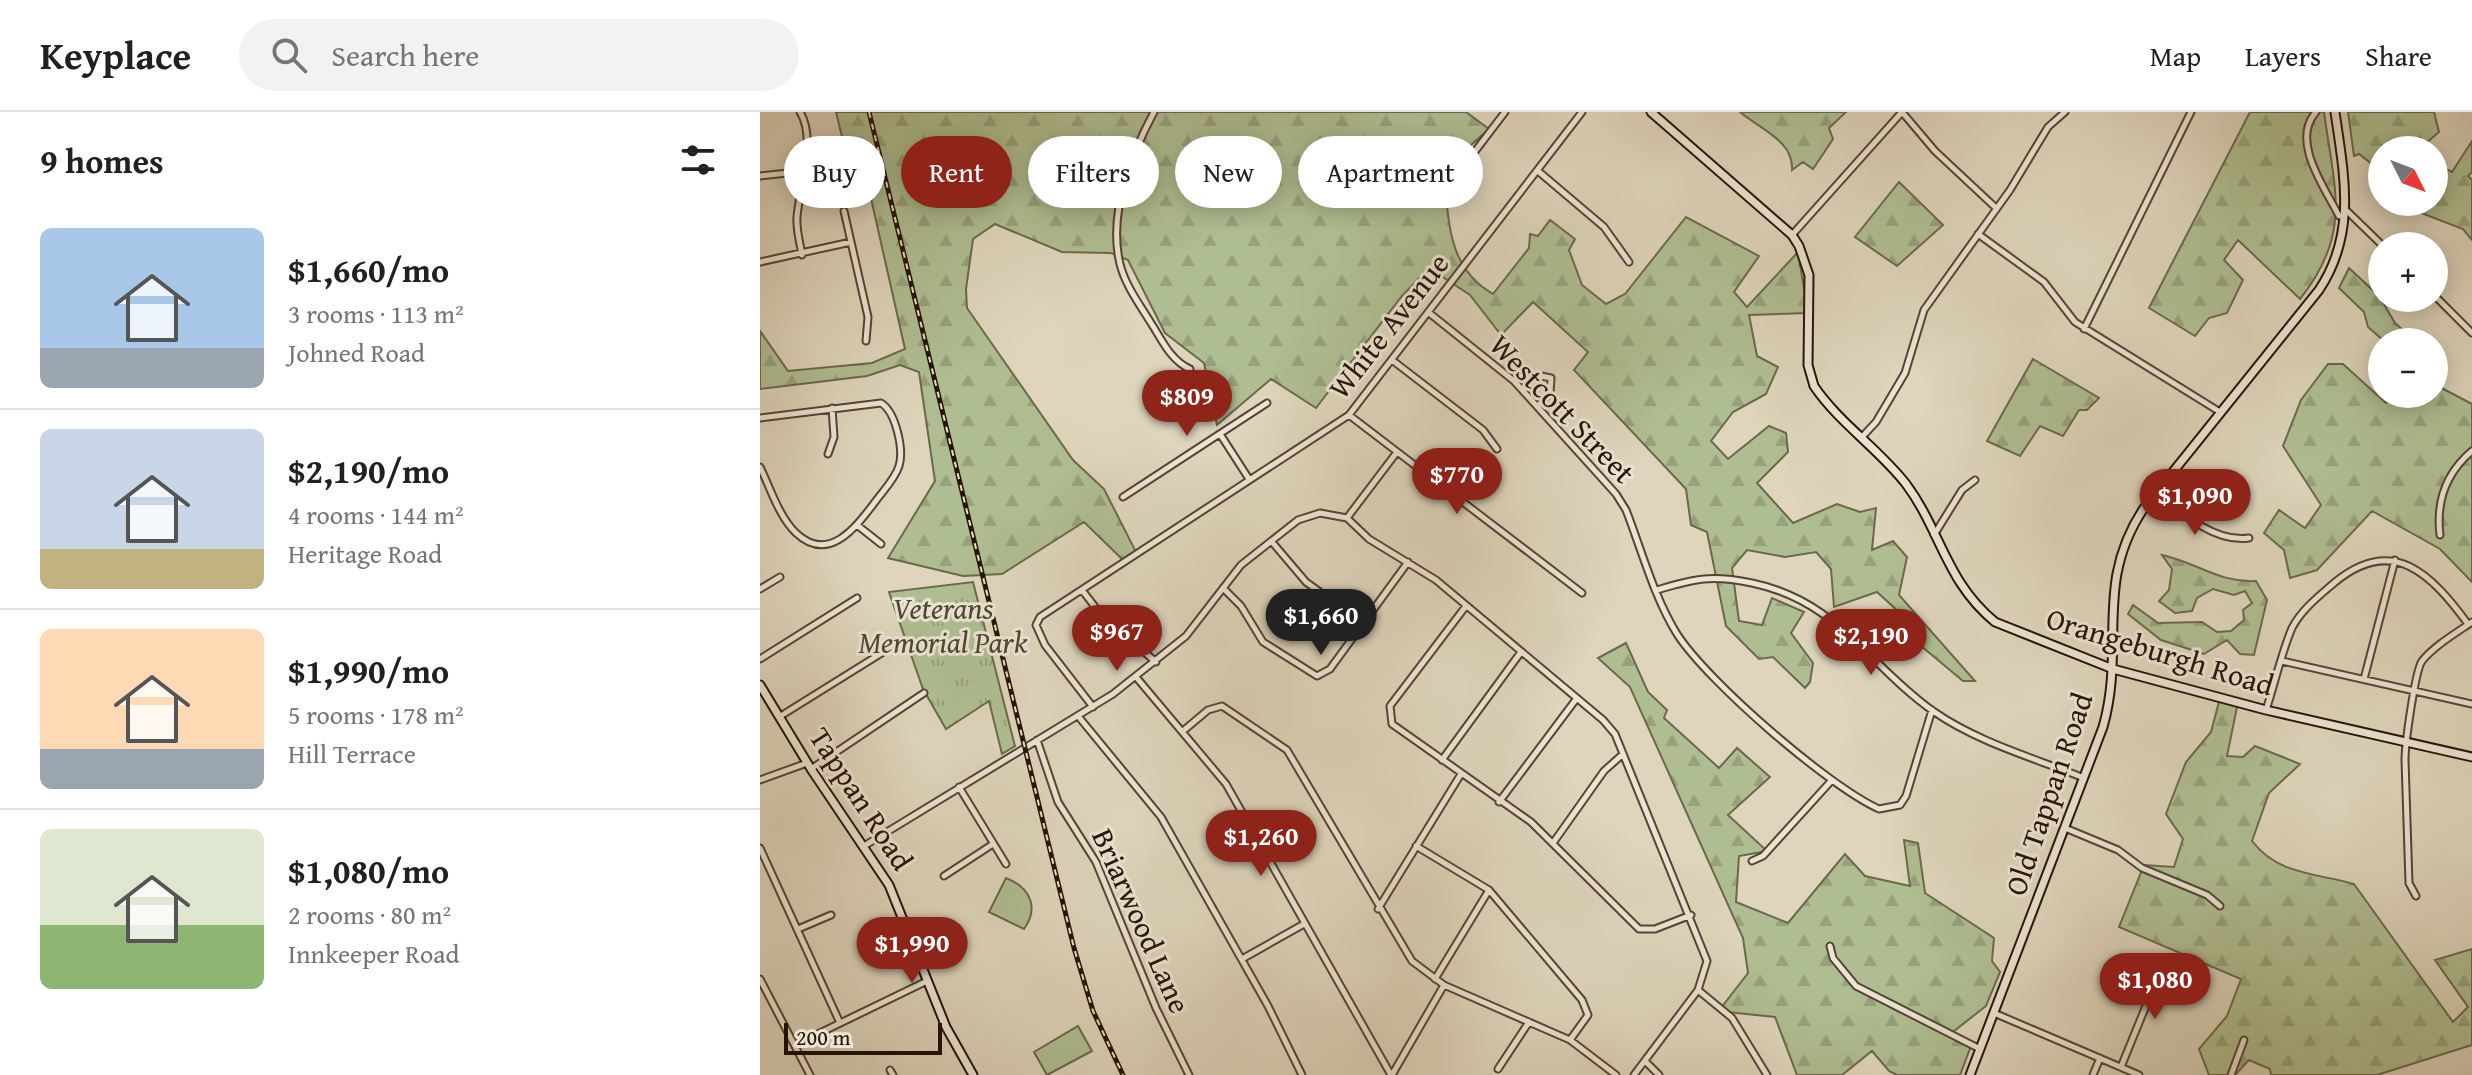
<!DOCTYPE html>
<meta charset="utf-8">
<style>
body{margin:0;font-family:"Gentium Book Plus",serif;background:#f2f2f2;color:#202124;height:100vh;display:flex;flex-direction:column;font-size:30px;white-space:nowrap}
*{box-sizing:border-box;margin:0}
p{font-size:26px;color:#757577}
.icon{flex:none;width:44px;height:44px;fill:none;stroke:currentColor;stroke-width:2;stroke-linecap:round;stroke-linejoin:round}
.map{position:relative;flex:1;overflow:hidden}
.side{display:flex;flex-direction:column;background:#fff;width:760px}
.side>*{flex:none}
.hud{position:absolute;left:24px;top:24px;width:760px;height:72px;display:flex;gap:16px}
.needle{width:52px;rotate:132deg}
.fabs{position:absolute;left:1608px;top:24px;display:grid;gap:16px}
.fabs a{display:grid;place-items:center;width:80px;height:80px;border-radius:50%;background:#fff;box-shadow:0 4px 20px #0003;font-size:40px}
.scale{position:absolute;left:24px;bottom:20px;width:158px;box-sizing:border-box;padding-left:8px;border:4px solid #271406;border-top:0;font-size:22px;line-height:28px;white-space:nowrap;color:#271406;-webkit-text-stroke:6px #eae4d3;paint-order:stroke}
.price{position:absolute;translate:-50% -68px;padding:0 18px;border-radius:28px;background:#8f2418;color:#fff;font-size:26px;line-height:52px;filter:drop-shadow(0 2px 4px #0008)}
.price::after{content:'';position:absolute;left:50%;top:48px;width:24px;height:18px;margin-left:-12px;background:inherit;clip-path:polygon(0 0,100% 0,50% 100%)}
.price.selected{background:#222;color:#fff}
ul{padding:0;list-style:none}
li{display:flex;align-items:center;gap:24px;height:200px;padding:0 40px}
li+li{border-top:2px solid #e0e0e0}
li span{display:grid;place-items:center;flex:none;width:224px;height:160px;border-radius:12px;color:#555}
li>.icon{margin-inline-start:auto}
span .icon{width:96px;height:96px;fill:#fffc;stroke-width:1}
li b{font-size:34px}
h2{display:flex;justify-content:space-between;align-items:center;height:96px;padding:0 40px;font-size:34px}
.tag{padding:0 28px;border-radius:36px;background:#fff;box-shadow:0 4px 20px #0003;font-size:28px;line-height:72px}
.tag.selected{background:#8f2418;color:#fff}
header{display:flex;align-items:center;gap:48px;box-sizing:border-box;height:112px;padding:0 40px;background:#fff;border-bottom:2px solid #e0e0e0}
header strong{font-size:38px}
nav{display:flex;gap:44px;margin-inline-start:auto;font-size:28px}
.search{width:560px;height:72px;background:#f2f2f2;display:flex;align-items:center;gap:20px;box-sizing:border-box;padding:0 28px;border-radius:44px;color:#757577;font-size:30px}
main{display:flex;flex:1;min-height:0}
.map>svg:first-child{display:block}
.grass{fill:#afbe92;stroke:#6b694c;stroke-width:2}
.forest{fill:url(#forest-firs);stroke:#6b694c;stroke-width:2}
.park{fill:url(#park-tufts);stroke:#6b694c;stroke-width:2}
.lines{fill:none;stroke-linecap:round;stroke-linejoin:round}
.street-casing{stroke:#554434;stroke-width:9}
.secondary-casing{stroke:#271406;stroke-width:11}
.street{stroke:#eae4d3;stroke-width:5}
.secondary{stroke:#eae4d3;stroke-width:7}
.rail-casing{stroke:#271406;stroke-width:5}
.rail{stroke:#eae4d3;stroke-width:2;stroke-dasharray:6;stroke-linecap:butt}
.labels{text-anchor:middle;stroke-width:6;stroke-linejoin:round;paint-order:stroke}
.street-label{font-size:30px;fill:#271406;stroke:#eae4d3}
.park-label{font-size:30px;font-style:italic;fill:#504730;stroke:#eae4d3}
</style>
<header>
<strong>Keyplace</strong>
<div class="search"><svg class="icon" aria-label="search" viewBox="0 0 24 24"><circle cx="10" cy="10" r="6"/><path d="M15 15l6 6"/></svg>Search here</div>
<nav><a>Map</a><a>Layers</a><a>Share</a></nav>
</header>
<main>
<section class="side">
<h2>9 homes<svg class="icon" aria-label="filters" viewBox="0 0 24 24"><path d="M4 7h16M4 17h16"/><circle cx="9" cy="7" r="2"/><circle cx="15" cy="17" r="2"/></svg></h2>
<ul>
<li><span style="background:linear-gradient(#a9c7e8 75%,#9aa5b1 0)"><svg class="icon" aria-label="home" viewBox="0 0 24 24"><path d="M3 11l9-7 9 7M6 9v11h12V9"/></svg></span><div><b>$1,660/mo</b><p>3 rooms · 113 m²</p><p>Johned Road</p></div></li>
<li><span style="background:linear-gradient(#c9d6e8 75%,#c2b280 0)"><svg class="icon" aria-label="home" viewBox="0 0 24 24"><path d="M3 11l9-7 9 7M6 9v11h12V9"/></svg></span><div><b>$2,190/mo</b><p>4 rooms · 144 m²</p><p>Heritage Road</p></div></li>
<li><span style="background:linear-gradient(#ffd9b3 75%,#9aa5b1 0)"><svg class="icon" aria-label="home" viewBox="0 0 24 24"><path d="M3 11l9-7 9 7M6 9v11h12V9"/></svg></span><div><b>$1,990/mo</b><p>5 rooms · 178 m²</p><p>Hill Terrace</p></div></li>
<li><span style="background:linear-gradient(#dfe7d0 60%,#8fb573 0)"><svg class="icon" aria-label="home" viewBox="0 0 24 24"><path d="M3 11l9-7 9 7M6 9v11h12V9"/></svg></span><div><b>$1,080/mo</b><p>2 rooms · 80 m²</p><p>Innkeeper Road</p></div></li>
</ul>
</section>
<div class="map">
<svg width="1712" height="963" viewBox="0 0 1712 963">
<defs>
<pattern id="forest-firs" width="22" height="20" patternUnits="userSpaceOnUse" patternTransform="scale(2)"><rect width="22" height="20" fill="#afbe92"/><path d="M5 1l3.5 6h-7zM16 11l3.5 6h-7z" fill="#97a27c"/></pattern>
<pattern id="park-tufts" width="24" height="20" patternUnits="userSpaceOnUse" patternTransform="scale(2)"><rect width="24" height="20" fill="#afbe92"/><path d="M3 7l-1-3M5 7V3M7 7l1-3M15 17l-1-3M17 17v-4M19 17l1-3" fill="none" stroke="#97a27c"/></pattern>
</defs>
<rect width="100%" height="100%" fill="#ded5bc"/>
<filter id="stains"><feTurbulence type="fractalNoise" baseFrequency=".0025" numOctaves="4"/><feColorMatrix values="0 0 0 0 .2 0 0 0 0 .09 0 0 0 0 .02 0 0 0 .5 -.17"/></filter>
<radialGradient id="worn" r=".72"><stop offset=".6" stop-color="#630" stop-opacity="0"/><stop offset="1" stop-color="#630" stop-opacity=".3"/></radialGradient>
<path class="grass" d="M246,766C271,776 279,796 264,817L229,800Z
M318,914L332,939L287,963L274,940Z"/>
<path class="forest" d="M76,0H706L729,17L683,58C690,107 685,154 733,182L769,136L770,122L778,124L790,108L815,127L809,138L822,173L846,192L865,182L926,105L999,144L974,180L987,195L1038,140L1048,201L989,203L997,244L1018,255L1006,282L973,300L951,329L968,347L1009,314L1026,321L1028,340L997,371L1033,411L1077,392L1100,400L1116,396L1112,438L1133,429L1147,445L1139,483L1215,569H1203L1142,518L1140,501L1117,480L1074,495L1071,457L1056,440L1025,445L987,438L972,456L979,509L1002,513L1012,486L1044,500L1031,521L1053,551L1050,570L1045,576L1013,545L999,547L966,514L947,420L931,413L926,377L814,258L828,240L773,190L741,223L710,183L669,156L642,184L556,296L511,267L457,313L444,251L405,221L368,148L351,141L302,140L235,112L213,127L206,177L207,196L313,348L344,377L377,442L364,449L324,410L242,462L203,464L128,446L175,369L159,260L140,253L107,264L0,277V219L28,259L112,251L145,237L103,51L88,49Z
M980,0H1086L1069,16L1073,27L1053,57L1043,50L1032,58C1034,29 1000,17 980,0Z
M1490,0H1564C1574,76 1593,121 1540,187L1478,128L1464,148L1483,168L1467,201L1449,206L1435,224L1389,196Z
M1588,0H1674L1679,20L1658,38H1622V60L1599,42L1594,44Z
M1712,29V60L1708,64L1712,68V128L1703,117L1638,92L1674,90V50L1692,60Z
M1139,70L1183,113L1137,154L1095,125Z
M1589,156L1619,184L1635,211L1657,230H1625L1608,215L1604,200L1579,176Z
M1273,247L1339,286L1327,298H1319L1303,324L1280,314L1260,344L1227,329Z
M1568,252H1583L1626,291L1632,282H1674V272L1712,292V470L1680,437L1612,399L1557,458L1530,466L1524,438L1504,421L1519,398L1545,416L1561,393L1523,334L1541,288Z
M1402,443C1438,451 1459,471 1496,469L1507,488L1494,543L1480,542L1467,528L1444,542L1401,528L1368,502L1373,493L1398,511L1442,510L1457,520L1471,519L1484,508L1483,498L1492,491L1485,479L1474,483L1453,477L1437,486L1432,499L1415,501L1399,489L1409,478L1412,457Z
M866,531L888,580L907,598L904,606L959,656L977,636L1010,665L968,703L1007,739L979,744L976,790L1028,811L1085,742L1105,764L1150,774L1144,728L1158,731L1165,781L1234,826L1232,849L1240,860L1226,894L1189,923L1211,934L1200,963H1137L1129,959L1112,939L1082,963H1037L1015,905L967,900L961,896L988,861L983,826L870,575L838,546Z
M1460,586L1478,590L1467,644L1483,645L1495,634L1540,652L1509,681L1492,729C1518,763 1556,761 1594,772L1693,910L1708,895L1675,848L1712,837V933L1617,963H1511L1510,957L1489,948L1475,963H1449L1439,937L1467,904L1481,867L1359,815L1384,753L1414,755L1423,727L1406,702L1426,650L1451,620Z"/>
<path class="park" d="M213,470L255,634L242,642L229,589L186,617L163,577L129,480Z"/>
<g class="lines">
<g class="street-casing">
<path id="street" d="M40,0C57,27 39,77 37,105C36,118 40,131 42,143
M394,0C371,43 348,102 360,152C365,173 380,193 391,211C402,228 411,249 430,257
M1142,0L1175,39L1236,96
M1556,0C1530,29 1565,76 1579,104
M778,59L844,115L869,150
M697,63L745,0
M0,64L46,59
M1586,98L1623,134
M84,99L108,205L106,229
M1218,122L1284,170L1315,210L1460,300
M1032,123L1142,0
M0,150L91,130
M1674,183L1712,221
M668,200L754,269L856,382L866,398C882,439 894,485 917,522C947,569 1068,674 1119,697L1140,693L1146,684L1172,598
M1324,217L1431,0
M632,248L723,318L737,337
M762,277L781,264L791,266L790,281L778,294
M589,303L822,481
M0,306L121,291C136,300 144,338 139,354C135,367 123,379 115,390C96,415 69,452 36,421C19,405 10,375 0,355
M460,322L489,367
M1102,325L1116,310L1145,261L1164,198L1250,78L1288,15L1305,0
M68,342L74,325L72,296
M1396,380C1421,401 1455,431 1489,426
M363,385L507,291
M587,406L637,340
M97,413L121,432
M1174,423L1202,378L1215,368
M1680,423C1676,390 1686,361 1712,339
M512,430L546,470L604,512
M463,476L481,494L503,530L557,564L570,557L648,450
M0,477L20,465
M322,478L342,504L396,550
M897,478C936,466 952,463 992,471C1078,489 1107,552 1173,599C1217,630 1274,646 1324,666
M706,494L630,594L632,612L771,710L879,817H895L931,803
M0,547L97,486
M1522,549L1712,592
M376,565L466,672L631,963
M1604,567L1635,448
M333,595L285,533L276,513L280,505L589,303L822,0
M1506,598C1515,571 1521,542 1532,516C1541,498 1559,484 1574,471C1633,422 1671,462 1708,512
M318,604L401,705L508,894L542,963
M19,605L133,534
M423,619L448,598L462,594L527,638L652,849L684,873L810,928L856,963
M277,628L298,690L336,750L396,896L429,963
M682,648L761,540
M51,657L164,581
M0,668L47,651
M199,675L246,752
M739,690L817,586
M1305,716L1358,738L1382,756L1447,783L1460,794
M793,731L844,659L863,642
M104,734L353,582L426,524L481,453L538,408L560,401L587,406L609,427L676,468L843,608L855,622L947,849L938,878L874,963
M656,734L729,778L822,888L828,903L810,928
M0,736L80,911
M992,749L1003,744L1072,668
M184,764L233,732
M1656,784L1649,771L1645,648C1645,633 1655,559 1662,549C1674,534 1696,521 1712,510
M618,797L701,662
M38,817L71,803
M1070,834L1073,846L1096,874L1220,937
M482,847L544,812
M0,867L50,963
M675,867L729,778
M938,878L972,906L1007,963
M1234,901L1379,963
M35,933L167,869
M885,949L899,963
M1361,955L1401,857L1412,848
M738,957L769,910
M130,958L133,963
M632,963L684,873
M1333,963L1340,946
M1471,963L1484,928"/>
</g>
<g class="secondary-casing">
<path id="secondary" d="M891,0L1032,123L1039,134L1049,163L1048,253L1054,274C1079,311 1119,337 1146,372C1181,419 1186,470 1235,510L1353,557L1506,598L1712,645
M0,573L51,657L129,773L186,915L213,963
M1210,963L1343,615C1366,535 1333,472 1384,396L1559,178C1597,121 1584,63 1575,0"/>
</g>
<use href="#street" class="street"/>
<use href="#secondary" class="secondary"/>
<g class="rail-casing">
<path id="rail" d="M109,0L314,836L333,899L363,963"/>
</g>
<use href="#rail" class="rail"/>
</g>
<g class="labels">
<g class="street-label">
<text transform="translate(629 214) rotate(-52)" y="10">White Avenue</text>
<text transform="translate(802 297) rotate(46)" y="10">Westcott Street</text>
<text transform="translate(1400 540) rotate(17)" y="10">Orangeburgh Road</text>
<text transform="translate(1289 682) rotate(-71)" y="10">Old Tappan Road</text>
<text transform="translate(101 687) rotate(57)" y="10">Tappan Road</text>
<text transform="translate(381 809) rotate(66)" y="10">Briarwood Lane</text>
</g>
<g class="park-label">
<text x="183" y="507">Veterans<tspan x="183" dy="34">Memorial Park</tspan></text>
</g>
</g>
<rect width="100%" height="100%" filter="url(#stains)"/>
<rect width="100%" height="100%" fill="url(#worn)"/>
</svg>
<div class="fabs">
<a><svg class="needle" viewBox="-14 -14 28 28"><path d="M0-13l5 13h-10z" fill="#e53935"/><path d="M0 13l5-13h-10z" fill="#757577"/></svg></a>
<a>+</a>
<a>−</a>
</div>
<div class="scale">200 m</div>
<b class="price" style="left:427px;top:326px">$809</b>
<b class="price" style="left:697px;top:404px">$770</b>
<b class="price" style="left:1435px;top:425px">$1,090</b>
<b class="price selected" style="left:561px;top:545px">$1,660</b>
<b class="price" style="left:357px;top:561px">$967</b>
<b class="price" style="left:1111px;top:565px">$2,190</b>
<b class="price" style="left:501px;top:766px">$1,260</b>
<b class="price" style="left:152px;top:873px">$1,990</b>
<b class="price" style="left:1395px;top:909px">$1,080</b>
<div class="hud">
<a class="tag">Buy</a>
<a class="tag selected">Rent</a>
<a class="tag">Filters</a>
<a class="tag">New</a>
<a class="tag">Apartment</a>
</div>
</div>
</main>
